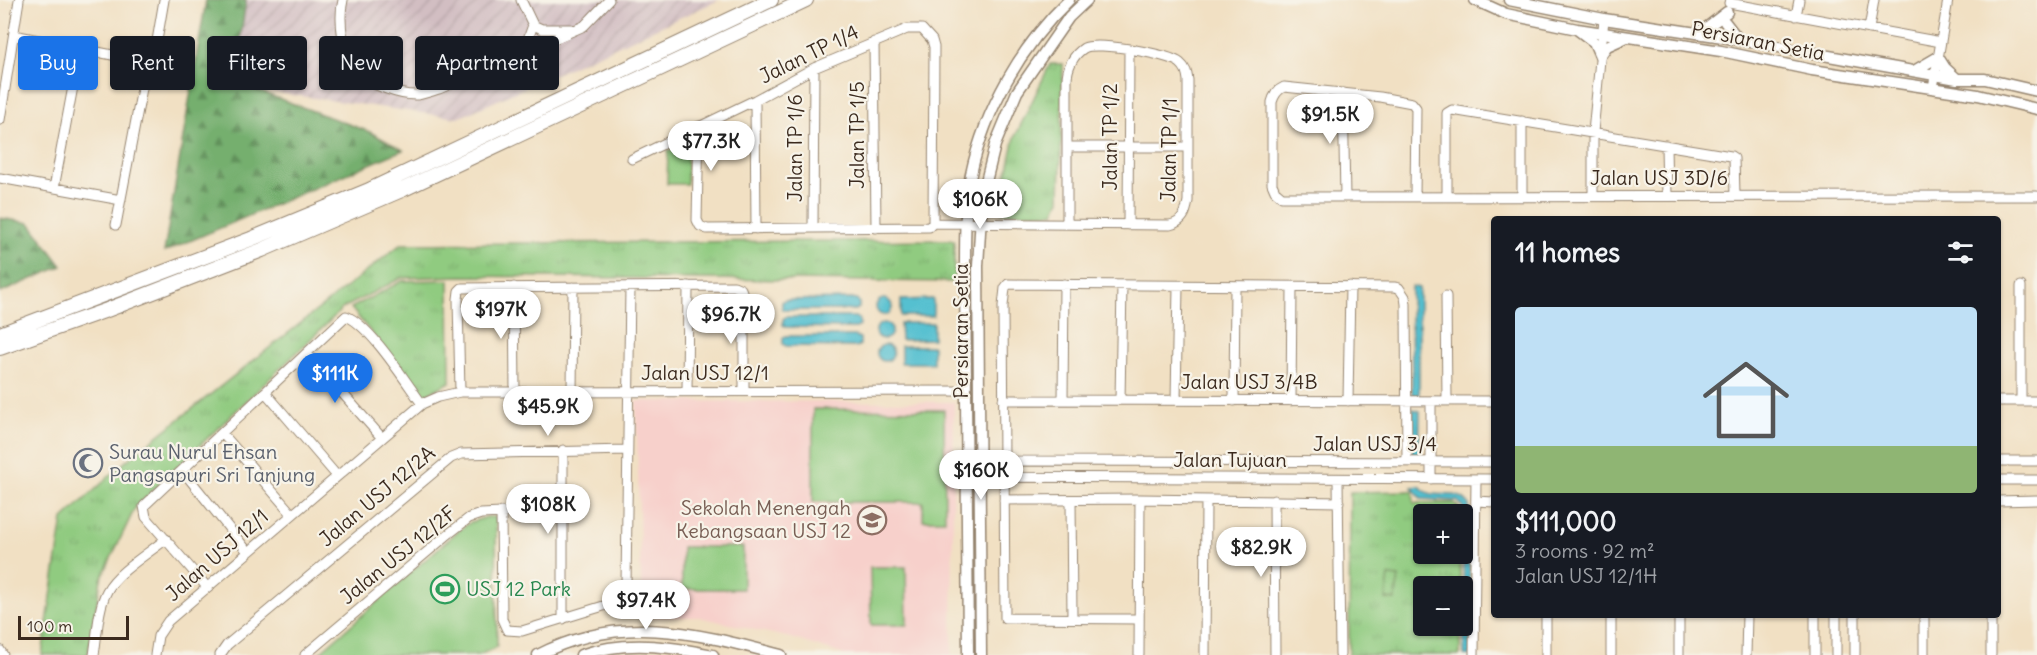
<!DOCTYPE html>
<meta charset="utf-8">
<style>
body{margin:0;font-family:Delius,sans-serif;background:#20242c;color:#f1f3f6;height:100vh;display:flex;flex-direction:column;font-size:22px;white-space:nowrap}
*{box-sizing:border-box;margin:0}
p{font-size:20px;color:#9ea1a6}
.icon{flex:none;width:33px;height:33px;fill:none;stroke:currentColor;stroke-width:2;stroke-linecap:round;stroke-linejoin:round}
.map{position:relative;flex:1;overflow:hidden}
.side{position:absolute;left:1491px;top:216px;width:510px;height:402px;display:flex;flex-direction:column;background:#171b24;border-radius:6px;box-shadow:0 2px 4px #0004}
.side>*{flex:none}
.guide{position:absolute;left:18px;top:36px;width:570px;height:54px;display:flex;gap:12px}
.tools{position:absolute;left:1413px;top:504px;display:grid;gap:12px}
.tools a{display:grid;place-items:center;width:60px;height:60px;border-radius:6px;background:#171b24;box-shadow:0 2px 4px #0004;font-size:30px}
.scale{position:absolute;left:18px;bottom:15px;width:111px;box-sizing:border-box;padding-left:6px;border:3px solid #3b2a1e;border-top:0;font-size:16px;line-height:21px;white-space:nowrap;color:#3b2a1e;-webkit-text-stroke:4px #f7f3e8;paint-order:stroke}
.price{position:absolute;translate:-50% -51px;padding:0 14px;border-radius:21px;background:#fff;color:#222;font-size:20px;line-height:39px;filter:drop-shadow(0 2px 3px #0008)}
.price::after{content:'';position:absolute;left:50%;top:36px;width:18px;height:14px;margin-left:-9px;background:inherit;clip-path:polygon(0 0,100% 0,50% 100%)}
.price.active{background:#1a73e8;color:#fff}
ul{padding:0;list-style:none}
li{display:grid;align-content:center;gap:12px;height:318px;padding:0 24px}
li+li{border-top:2px solid #363941}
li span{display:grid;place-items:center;height:186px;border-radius:6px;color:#555}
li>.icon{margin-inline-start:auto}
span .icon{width:108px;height:108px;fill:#fffc;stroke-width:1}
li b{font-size:26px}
h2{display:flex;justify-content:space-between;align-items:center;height:72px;padding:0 24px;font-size:26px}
.chip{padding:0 21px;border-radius:6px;background:#171b24;box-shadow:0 2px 4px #0004;font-size:21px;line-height:54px}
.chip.active{background:#1a73e8;color:#fff}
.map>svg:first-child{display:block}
.built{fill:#f7d0cb}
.industrial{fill:url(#industrial-furrows)}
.grass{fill:url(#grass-tufts);stroke:#667a4f;stroke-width:1.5}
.forest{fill:url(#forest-firs);stroke:#586c46;stroke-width:1.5}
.garden{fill:#90cb80;stroke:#667a4f;stroke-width:1.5}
.water{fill:#55c0d0;stroke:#487577;stroke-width:1.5}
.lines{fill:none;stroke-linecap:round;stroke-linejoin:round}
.minor-casing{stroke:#968570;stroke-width:11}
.major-casing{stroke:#968570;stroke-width:13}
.highway-casing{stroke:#968570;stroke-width:16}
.minor{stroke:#fff;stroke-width:9}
.major{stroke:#fff;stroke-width:10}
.highway{stroke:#fff;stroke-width:14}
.labels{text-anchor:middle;stroke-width:4.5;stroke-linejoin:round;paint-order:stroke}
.street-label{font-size:20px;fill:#3b2a1e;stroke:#f7f3e8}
.worship-label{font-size:20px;fill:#5b616d;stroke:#f7f3e8;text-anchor:start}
.education-label{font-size:20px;fill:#785e54;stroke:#f7f3e8;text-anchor:end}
.leisure-label{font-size:20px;fill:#27864d;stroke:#f7f3e8;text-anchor:start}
</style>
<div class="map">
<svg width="2037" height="655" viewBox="0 0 2037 655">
<defs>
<pattern id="industrial-furrows" width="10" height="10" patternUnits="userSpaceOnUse" patternTransform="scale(1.5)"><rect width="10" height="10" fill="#d2bec2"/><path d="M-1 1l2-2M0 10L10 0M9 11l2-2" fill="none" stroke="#b5a3a6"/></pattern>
<pattern id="grass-tufts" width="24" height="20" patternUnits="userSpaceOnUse" patternTransform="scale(1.5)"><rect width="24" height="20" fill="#90cb80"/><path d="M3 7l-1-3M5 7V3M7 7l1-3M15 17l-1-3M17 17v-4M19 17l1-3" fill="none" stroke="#7dae6e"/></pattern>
<pattern id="forest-firs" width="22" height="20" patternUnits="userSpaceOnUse" patternTransform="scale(1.5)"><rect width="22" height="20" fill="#74af6e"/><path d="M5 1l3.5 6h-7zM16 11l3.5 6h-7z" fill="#608f5a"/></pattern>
</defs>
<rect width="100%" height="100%" fill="#f7f3e8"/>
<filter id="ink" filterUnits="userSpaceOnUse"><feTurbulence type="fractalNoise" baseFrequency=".0167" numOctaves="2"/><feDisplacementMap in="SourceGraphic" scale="12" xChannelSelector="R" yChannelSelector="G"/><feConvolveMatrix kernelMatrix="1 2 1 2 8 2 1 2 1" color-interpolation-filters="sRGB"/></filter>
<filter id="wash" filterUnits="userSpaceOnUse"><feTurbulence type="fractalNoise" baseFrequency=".008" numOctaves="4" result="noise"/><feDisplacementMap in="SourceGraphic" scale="24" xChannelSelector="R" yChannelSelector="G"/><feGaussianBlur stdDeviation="1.35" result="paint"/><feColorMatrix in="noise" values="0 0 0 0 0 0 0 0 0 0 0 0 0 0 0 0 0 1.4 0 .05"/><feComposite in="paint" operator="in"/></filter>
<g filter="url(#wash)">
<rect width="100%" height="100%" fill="#f1e0c3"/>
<path class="built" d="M636,401L954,402L952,655H845L791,638L699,617H642Z"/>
<path class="industrial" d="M245,0H719L458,118L228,86Z"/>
<path class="grass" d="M1050,64H1063L1060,200L1054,213H1002L1004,187L1015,137Z
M954,240V282L461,276L401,278L343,308L135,508L101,579L88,655H42L63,519L126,461L401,244Z
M449,280L450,382L423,396L351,308L402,281Z
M1413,491L1414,503H1454L1459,508V514H1424V554H1460V586H1424V626H1460V655H1349L1350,492Z"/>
<path class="forest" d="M206,0H246L234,82L370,132L403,150L164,252Z
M0,218L30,223L62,266L0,293Z"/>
<path class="garden" d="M687,149V184H667L668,150Z
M813,409L944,410L945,520H923V502H813Z
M487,517H496L497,647L479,655H317L458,531L471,522Z
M682,547H743V589H682Z
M870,567H906L907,625H871Z
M1389,576L1399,577L1395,600L1386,599Z"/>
<path class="water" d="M1412,286L1419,288V396L1412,395L1411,288Z
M855,299L859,302V308L855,310H785L782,308V302L785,300Z
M933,299V316H901V300Z
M876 307a8 8 0 1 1 16 0a8 8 0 1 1-16 0Z
M786,317H855L859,319L860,326L856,328L786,327L783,325V319Z
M900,323H933V339L901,340Z
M876 331a8 8 0 1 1 16 0a8 8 0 1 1-16 0Z
M786,336H855L860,338V345L856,347L786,346L783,344V338Z
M877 353a8 8 0 1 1 16 0a8 8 0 1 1-16 0Z
M901,346H933V363H901Z
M1413,409L1420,411L1419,457L1412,456Z
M1420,486C1431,503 1457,486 1469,504L1470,655H1464L1463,506L1457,501L1421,499L1412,487Z"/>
</g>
<g filter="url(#ink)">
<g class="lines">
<g class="minor-casing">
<path id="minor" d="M343,0C338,19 343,57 356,72C367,84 401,96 417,95C424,94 432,91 439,89L584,26L609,0
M521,0L533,25L542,29H571
M1729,3L1941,42
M1796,16L1799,0
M1869,29L1874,0
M14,35L176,68
M874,42L876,228
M519,54L528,39L533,25
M153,64L164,0
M1933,88L1948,0
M1343,93L1345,197
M755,100L756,229
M0,120L19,0
M1522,121V196
M699,126L697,220L700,226L707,229L929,227L933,223L1170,225C1183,222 1186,213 1188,201V80C1187,73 1186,68 1180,63C1169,54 1096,41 1084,48C1073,55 1067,68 1067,80V224
M1666,145L1667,196
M1067,147H1188
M632,159L755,100L814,68L907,29H922L932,40L934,47L933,223
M0,178L121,200
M54,188L80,49
M1593,196V132L1604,19
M1415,197L1416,108L1412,103L1380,97L1284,87C1277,90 1274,95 1272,102V184L1275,191L1282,197L2037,196
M1447,197V113L1452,110L1731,156L1734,158L1735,195
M116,225L147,62
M1128,225L1129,50
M813,228L814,68
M514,287L515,392
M1446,296L1447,401
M307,353L382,438
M687,391L688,286
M265,392L337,476
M460,392L458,299L459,291L462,288L734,286L741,289L744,297V391
M572,392L573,287
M1003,400L1494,401
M1063,400L1064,284
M1120,400L1122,285
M1176,400L1178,286
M1234,401L1235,286
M1291,401L1292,287
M1348,401L1350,286
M1998,401H2037
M2021,401V286
M222,433L292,514
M563,450V619
M1004,461L1494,462
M1998,461H2037
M183,471L248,552
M967,477L1494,479
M1338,479L1340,655
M1431,479V401
M1998,480H2037
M1004,500L1140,499L1339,502
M1071,500L1072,618
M1274,500L1275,655
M1476,501L1494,502
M1998,501L2037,500
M501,512L502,619L507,630L522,631L610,604L621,596L626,584L630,287
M207,587L146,517L144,506L346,316C371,326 405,381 422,404
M1139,619L1005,618L1003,306L1005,288L1008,284L1394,287L1399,288L1405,297L1406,304L1407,462
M0,650L3,655
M94,655C97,637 98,607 107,591C117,572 149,553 166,539
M155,655L158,636L168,621L422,404L438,397L460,392L966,391
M220,655L227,645L451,458L461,454L627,450
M305,655L446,536L469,518L481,514L562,510
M1139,655L1140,499
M1205,655L1206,500
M1474,655L1476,479
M1546,655V615
M1611,655V615
M1679,655V615
M1746,655L1747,615
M1815,655V615
M1836,655V615
M1855,655V615
M1924,655V615
M1991,655V615"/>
</g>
<g class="major-casing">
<path id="major" d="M1475,0L1506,14L1577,29L1721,51L1812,70L1978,95L2037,109
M1509,0L1604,19L1723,37L1957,79H1985L2037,91
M1725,22L1738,39
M1578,30L1594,42L1600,56
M1696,32L1705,29L1727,12
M1600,56L1607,46L1627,37
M1914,71L1938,57L1945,68L1957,79
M538,655C622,612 696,633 781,655
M581,655C625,640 669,646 713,655
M968,655L965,266C965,235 965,204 971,174C985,109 1021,46 1069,0
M981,655L978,266L982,198L995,145L1017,92L1069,17L1087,0"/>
</g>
<g class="highway-casing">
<path id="highway" d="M0,334L251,239L367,191L771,0
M0,348L107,310L262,250L404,189L806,0"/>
</g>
<use href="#minor" class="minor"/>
<use href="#major" class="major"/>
<use href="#highway" class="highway"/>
</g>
</g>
<defs>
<g id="mosque-ring" transform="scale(1.5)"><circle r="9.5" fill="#f7f3e8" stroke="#6b7280" stroke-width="1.5"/><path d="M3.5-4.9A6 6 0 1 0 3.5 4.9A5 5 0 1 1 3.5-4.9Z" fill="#6b7280"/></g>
<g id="school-ring" transform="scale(1.5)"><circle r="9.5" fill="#f7f3e8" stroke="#8d6e63" stroke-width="1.5"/><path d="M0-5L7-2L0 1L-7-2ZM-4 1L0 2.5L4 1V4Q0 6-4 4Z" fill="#8d6e63"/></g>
<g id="stadium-ring" transform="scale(1.5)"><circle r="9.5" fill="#f7f3e8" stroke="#2e9e5b" stroke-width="1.5"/><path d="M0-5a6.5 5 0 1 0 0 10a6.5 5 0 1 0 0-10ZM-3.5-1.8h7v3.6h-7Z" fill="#2e9e5b"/></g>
</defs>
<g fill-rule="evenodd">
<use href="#mosque-ring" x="88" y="463"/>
<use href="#school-ring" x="872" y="520"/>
<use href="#stadium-ring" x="445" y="589"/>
</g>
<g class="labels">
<g class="street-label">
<text transform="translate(1758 41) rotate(11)" y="7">Persiaran Setia</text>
<text transform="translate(809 54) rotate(-26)" y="7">Jalan TP 1/4</text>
<text transform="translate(857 135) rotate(-90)" y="7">Jalan TP 1/5</text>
<text transform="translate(1110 137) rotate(-90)" y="7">Jalan TP 1/2</text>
<text transform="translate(795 148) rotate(-90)" y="7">Jalan TP 1/6</text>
<text transform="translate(1169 150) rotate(-89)" y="7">Jalan TP 1/1</text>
<text x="1659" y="185">Jalan USJ 3D/6</text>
<text transform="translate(961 331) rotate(-90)" y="7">Persiaran Setia</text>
<text x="705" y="380">Jalan USJ 12/1</text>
<text x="1249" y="389">Jalan USJ 3/4B</text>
<text x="1375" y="451">Jalan USJ 3/4</text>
<text x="1230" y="467">Jalan Tujuan</text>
<text transform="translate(377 496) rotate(-40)" y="7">Jalan USJ 12/2A</text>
<text transform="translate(217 555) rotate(-41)" y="7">Jalan USJ 12/1</text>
<text transform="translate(398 555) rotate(-39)" y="7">Jalan USJ 12/2F</text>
</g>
<g class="worship-label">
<text x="109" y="459">Surau Nurul Ehsan<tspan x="109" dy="23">Pangsapuri Sri Tanjung</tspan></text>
</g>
<g class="education-label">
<text x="851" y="515">Sekolah Menengah<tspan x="851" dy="23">Kebangsaan USJ 12</tspan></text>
</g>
<g class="leisure-label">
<text x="466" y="596">USJ 12 Park</text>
</g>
</g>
</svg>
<div class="tools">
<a>+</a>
<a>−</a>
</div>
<div class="scale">100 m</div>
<b class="price" style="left:1330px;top:145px">$91.5K</b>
<b class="price" style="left:711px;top:172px">$77.3K</b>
<b class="price" style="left:980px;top:230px">$106K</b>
<b class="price" style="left:501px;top:340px">$197K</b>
<b class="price" style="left:731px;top:345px">$96.7K</b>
<b class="price active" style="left:335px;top:404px">$111K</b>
<b class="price" style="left:548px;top:437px">$45.9K</b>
<b class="price" style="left:981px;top:501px">$160K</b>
<b class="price" style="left:548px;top:535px">$108K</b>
<b class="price" style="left:1261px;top:578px">$82.9K</b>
<b class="price" style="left:646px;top:631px">$97.4K</b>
<div class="guide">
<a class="chip active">Buy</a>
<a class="chip">Rent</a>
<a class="chip">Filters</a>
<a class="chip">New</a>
<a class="chip">Apartment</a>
</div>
<section class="side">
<h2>11 homes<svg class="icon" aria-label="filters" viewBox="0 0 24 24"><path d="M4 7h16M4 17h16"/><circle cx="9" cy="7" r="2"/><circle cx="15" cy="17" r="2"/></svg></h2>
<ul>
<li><span style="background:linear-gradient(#bfe0f5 75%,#8fb573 0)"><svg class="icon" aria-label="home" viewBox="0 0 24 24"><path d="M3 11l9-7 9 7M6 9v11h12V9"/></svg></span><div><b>$111,000</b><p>3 rooms · 92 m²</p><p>Jalan USJ 12/1H</p></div></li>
</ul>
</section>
</div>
